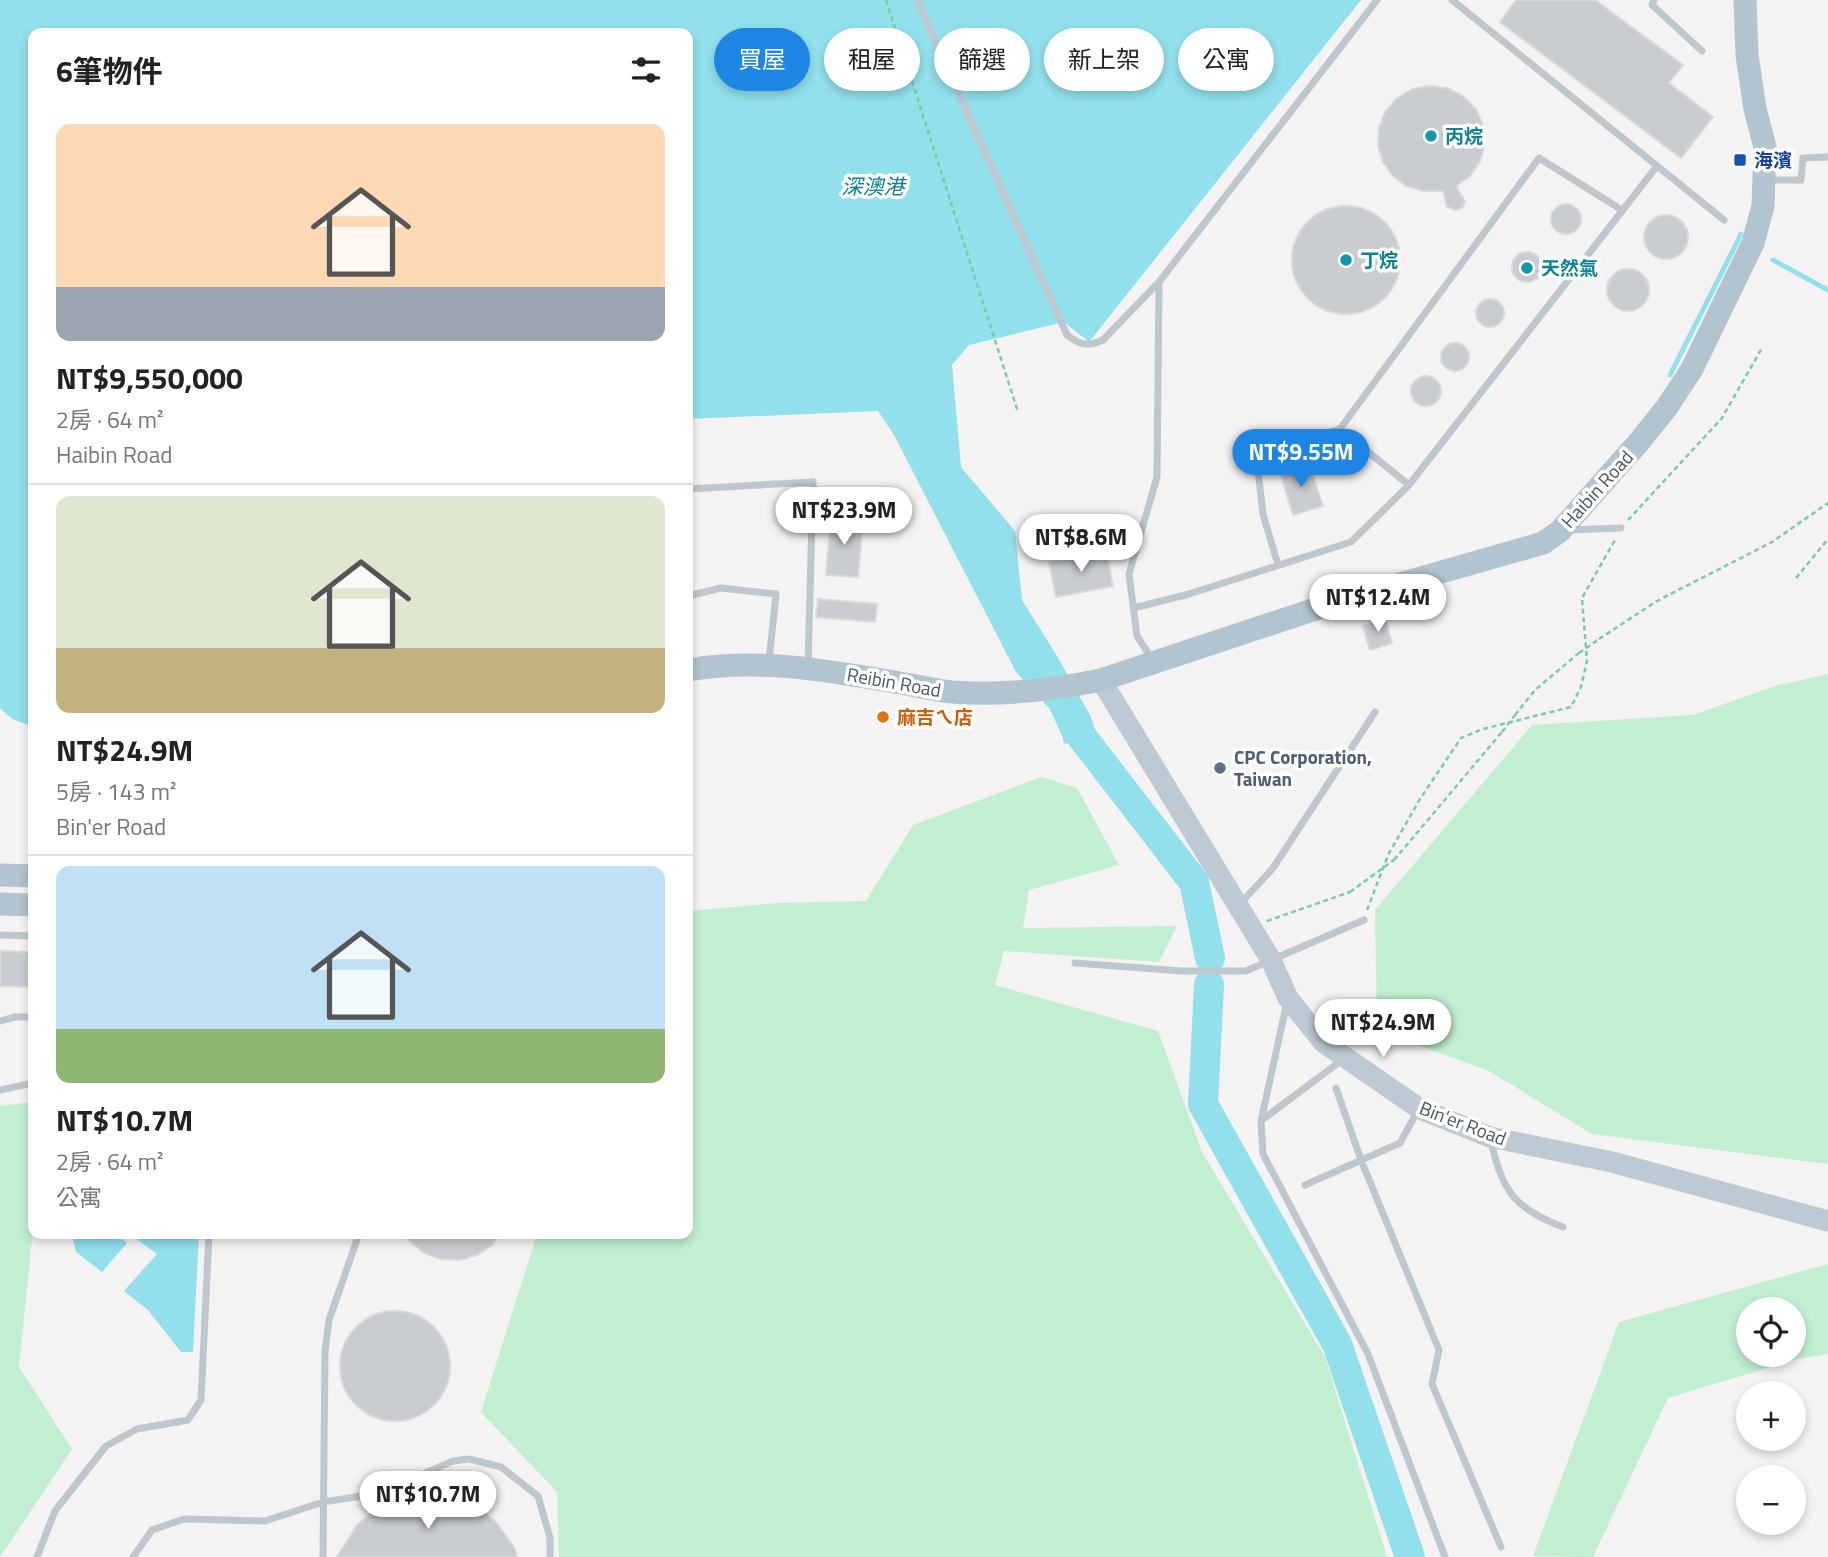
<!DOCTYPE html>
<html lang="zh-TW">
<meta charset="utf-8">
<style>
body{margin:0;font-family:"Titillium Web","Noto Sans TC",sans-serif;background:#f2f2f2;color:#222;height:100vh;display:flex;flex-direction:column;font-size:26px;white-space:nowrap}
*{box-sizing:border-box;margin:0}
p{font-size:23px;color:#767676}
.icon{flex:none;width:38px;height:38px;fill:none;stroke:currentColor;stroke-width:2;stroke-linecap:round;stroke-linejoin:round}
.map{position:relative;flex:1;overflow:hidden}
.side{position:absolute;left:28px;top:28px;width:665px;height:1211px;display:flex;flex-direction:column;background:#fff;border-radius:14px;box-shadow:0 4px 10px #0003}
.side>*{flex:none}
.banner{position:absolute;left:714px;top:28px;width:665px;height:63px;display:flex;gap:14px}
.controls{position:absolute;left:1736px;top:1297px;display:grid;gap:14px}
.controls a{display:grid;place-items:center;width:70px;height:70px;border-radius:50%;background:#fff;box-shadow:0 4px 10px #0003;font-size:35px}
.price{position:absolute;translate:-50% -60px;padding:0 16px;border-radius:24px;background:#fff;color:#222;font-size:23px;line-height:46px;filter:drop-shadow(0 2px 4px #0008)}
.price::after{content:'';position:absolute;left:50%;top:42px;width:21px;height:16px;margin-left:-10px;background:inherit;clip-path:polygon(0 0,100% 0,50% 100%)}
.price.active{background:#1d85e3;color:#fff}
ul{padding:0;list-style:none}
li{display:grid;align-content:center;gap:14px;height:371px;padding:0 28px}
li+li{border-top:2px solid #e0e0e0}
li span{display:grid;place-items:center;height:217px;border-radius:14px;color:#555}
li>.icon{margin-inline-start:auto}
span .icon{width:126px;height:126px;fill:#fffc;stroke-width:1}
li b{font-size:30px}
h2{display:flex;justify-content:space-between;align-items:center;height:84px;padding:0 28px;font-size:30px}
.pill{padding:0 24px;border-radius:32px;background:#fff;box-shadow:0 4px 10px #0003;font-size:24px;line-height:63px}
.pill.active{background:#1d85e3;color:#fff}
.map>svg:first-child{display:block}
.green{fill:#c2efd0;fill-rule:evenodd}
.water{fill:#91e0eb}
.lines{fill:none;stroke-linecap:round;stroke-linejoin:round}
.stream{stroke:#91e0eb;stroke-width:5}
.river{stroke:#91e0eb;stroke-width:30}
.building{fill:#c9cdd1;stroke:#d6d9dd;stroke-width:2}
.path{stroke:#7bcd9d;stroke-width:2.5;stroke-dasharray:5 3.5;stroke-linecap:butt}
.lane{stroke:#bec7ce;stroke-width:7}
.secondary{stroke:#becad3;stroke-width:21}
.primary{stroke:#b2c4cf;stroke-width:23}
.path-bridge{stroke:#7bcd9d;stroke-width:2.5;stroke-dasharray:5 3.5;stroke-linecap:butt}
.culture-dot{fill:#0f9aa8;stroke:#fff;stroke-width:2.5}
.transit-dot{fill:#1a4fb4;stroke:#fff;stroke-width:2.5}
.food-dot{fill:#e8710a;stroke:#fff;stroke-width:2.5}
.service-dot{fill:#5c6f8a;stroke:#fff;stroke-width:2.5}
.labels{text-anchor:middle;stroke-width:7;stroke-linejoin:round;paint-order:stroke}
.culture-label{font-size:19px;font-weight:bold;fill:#0d838f;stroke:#fff;text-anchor:start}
.transit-label{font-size:19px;font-weight:bold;fill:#164399;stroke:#fff;text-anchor:start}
.street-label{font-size:19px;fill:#4a575f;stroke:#fff}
.food-label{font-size:19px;font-weight:bold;fill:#c56008;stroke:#fff;text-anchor:start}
.service-label{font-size:19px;font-weight:bold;fill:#4e5e75;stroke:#fff;text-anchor:start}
.water-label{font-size:21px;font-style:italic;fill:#0f7f8e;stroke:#fff}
</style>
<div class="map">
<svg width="1828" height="1557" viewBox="0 0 1828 1557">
<rect width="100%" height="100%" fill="#f4f2f2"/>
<path class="green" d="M1828,674V1164L1592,1134L1489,1071L1377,1030L1375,910L1532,725L1693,715L1775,686Z
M1041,777L1077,788L1119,865L1029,890L1023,928L1177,926L1159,962L1004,951L995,985L1158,1031L1202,1152L1325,1357L1387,1557H559L557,1492L481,1412L537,1234H688V911L777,903L866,901L913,825Z
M33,1102V1230L19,1367L72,1449L0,1557V1106Z
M1828,1264V1354L1797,1359L1668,1398L1593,1557L1533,1556L1619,1322ZM1794,1309V1354H1748V1309Z"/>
<path class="water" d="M0,0H1361L1089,342L1064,322L969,345L952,365L961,467L1015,531L1022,600L1057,656L1091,717L1096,733L1064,744L1060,720L1016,672L894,435L878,411L688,419V33H33V727L12,719L0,708Z
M72,1234H116L127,1243L102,1272L76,1252Z
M130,1234H199L193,1352H181L148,1310L124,1291L157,1254Z"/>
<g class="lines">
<path class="stream" d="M1773,260L1828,290
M1670,375L1741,234"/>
<path class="river" d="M1063,702L1075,728L1194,882L1210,958
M1209,985L1203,1104L1337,1344L1410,1557"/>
</g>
<path class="building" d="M1516,0H1595L1683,65L1669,83L1713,117L1681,158L1500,22Z
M1429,86L1447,88L1463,96L1476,109L1483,125L1485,143L1480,161L1470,176L1456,186L1465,202L1462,208L1456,210L1447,207L1443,191H1423L1406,186L1393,176L1383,162L1378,146L1379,128L1385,112L1396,99L1412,89Z
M1551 219a15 15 0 1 1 30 0a15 15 0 1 1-30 0Z
M1292 260a54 54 0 1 1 108 0a54 54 0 1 1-108 0Z
M1644 237a22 22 0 1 1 44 0a22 22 0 1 1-44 0Z
M1512 267a15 15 0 1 1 30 0a15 15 0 1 1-30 0Z
M1607 290a21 21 0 1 1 42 0a21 21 0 1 1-42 0Z
M1476 313a14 14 0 1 1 28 0a14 14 0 1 1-28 0Z
M1441 357a14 14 0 1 1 28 0a14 14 0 1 1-28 0Z
M1411 391a15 15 0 1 1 30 0a15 15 0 1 1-30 0Z
M1309,463L1323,506L1293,515L1280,472Z
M831,516L863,518L858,577L826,575Z
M1106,551L1113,586L1056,597L1049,562Z
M818,599L877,604L875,622L816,617Z
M1385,619L1392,643L1370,650L1363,626Z
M0,951L31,952L30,987L0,986Z
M402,1234H500L492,1245L477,1255L460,1260L441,1259L424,1253Z
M340 1366a55 55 0 1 1 110 0a55 55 0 1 1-110 0Z
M442,1494L471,1503L496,1522L514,1547L517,1557H337L357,1525L381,1505L411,1495Z"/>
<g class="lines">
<path class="path" d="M886,0L1018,412
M1628,520L1722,418L1762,348
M1796,578L1828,539
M1599,639L1657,601L1772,542L1828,503
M1515,715L1535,690L1579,653
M1394,860L1502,732
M1367,910L1388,855L1420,799L1461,738L1483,729L1571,707L1581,687L1587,661L1582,598L1615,540
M1267,921L1350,892"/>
<path class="lane" d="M917,0L1067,335C1080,345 1088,347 1103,340L1158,283
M1452,0L1724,220
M1654,0L1652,5L1702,51
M1766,180H1801L1803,158L1828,157
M1340,429L1539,158L1622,210
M688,489L813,482L808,666
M1568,530L1621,528
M1278,565L1263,514L1256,453L1340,429L1409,485
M688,596L721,588L776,594L769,661
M1134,608L1189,594L1351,542L1409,485L1657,166
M1152,659L1137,636L1129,574L1157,477L1159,282L1377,0
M1241,903L1273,868L1375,712
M0,935L33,936
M1075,963L1182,971H1246L1364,920
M1287,1002L1261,1121L1263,1154L1368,1354L1445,1557
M0,1021L15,1017H33
M1336,1088L1361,1160L1439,1350L1432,1384L1501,1547
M0,1090L33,1083
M1262,1120L1342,1060
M1491,1141C1502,1190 1514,1209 1563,1227
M1305,1185L1400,1143L1417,1112
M37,1557L55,1511L106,1446L137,1429L188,1420L201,1400L209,1234
M133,1557L152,1530L184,1519L265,1521L323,1502L381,1493L453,1461L469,1459L501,1467L538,1496L550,1538V1557
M323,1557L325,1351L329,1320L359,1234"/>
<path class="secondary" d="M1101,680L1271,960L1288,998L1323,1042L1420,1109L1490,1137L1612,1162L1828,1221"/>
<path class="primary" d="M688,670C758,658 825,670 894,682C913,685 933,690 952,692C1002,696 1052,690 1101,680L1340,601L1543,543L1560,531L1639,442L1667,407L1692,369L1753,243L1763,206L1765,147L1755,109L1747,55L1745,0
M0,875L33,876
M0,904L33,905"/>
<path class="path-bridge" d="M1579,653L1599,639
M1502,732L1515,715
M1350,892L1394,860"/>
</g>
<g class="culture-dot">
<circle cx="1431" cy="136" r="7"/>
<circle cx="1346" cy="260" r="7"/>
<circle cx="1527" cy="268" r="7"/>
</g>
<rect class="transit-dot" x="1733" y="153" width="14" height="14" rx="3.5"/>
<circle class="food-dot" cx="883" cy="717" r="7"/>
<circle class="service-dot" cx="1220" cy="768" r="7"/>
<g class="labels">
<g class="culture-label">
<text x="1445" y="143">丙烷</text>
<text x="1360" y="267">丁烷</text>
<text x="1541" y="275">天然氣</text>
</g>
<g class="transit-label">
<text x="1754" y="167">海濱</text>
</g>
<g class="street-label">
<text transform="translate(1597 489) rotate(-48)" y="7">Haibin Road</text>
<text transform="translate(894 682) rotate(10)" y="7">Reibin Road</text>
<text transform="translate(1463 1123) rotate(21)" y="7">Bin'er Road</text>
</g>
<g class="food-label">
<text x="897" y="724">麻吉ㄟ店</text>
</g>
<g class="service-label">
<text x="1234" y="764">CPC Corporation,<tspan x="1234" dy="22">Taiwan</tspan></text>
</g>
<g class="water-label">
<text x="873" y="194">深澳港</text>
</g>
</g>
</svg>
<div class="controls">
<a><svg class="icon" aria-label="locate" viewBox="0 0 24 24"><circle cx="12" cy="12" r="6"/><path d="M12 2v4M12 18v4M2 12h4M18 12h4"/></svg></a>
<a>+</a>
<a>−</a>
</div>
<b class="price active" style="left:1301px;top:489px">NT$9.55M</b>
<b class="price" style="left:844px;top:547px">NT$23.9M</b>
<b class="price" style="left:1081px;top:574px">NT$8.6M</b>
<b class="price" style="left:1378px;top:634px">NT$12.4M</b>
<b class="price" style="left:1383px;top:1059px">NT$24.9M</b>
<b class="price" style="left:428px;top:1531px">NT$10.7M</b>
<div class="banner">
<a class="pill active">買屋</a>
<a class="pill">租屋</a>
<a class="pill">篩選</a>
<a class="pill">新上架</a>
<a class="pill">公寓</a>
</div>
<section class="side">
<h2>6筆物件<svg class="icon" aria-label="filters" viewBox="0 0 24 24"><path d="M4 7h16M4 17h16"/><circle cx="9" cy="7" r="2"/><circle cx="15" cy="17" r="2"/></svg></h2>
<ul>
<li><span style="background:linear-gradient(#ffd9b3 75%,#9aa5b1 0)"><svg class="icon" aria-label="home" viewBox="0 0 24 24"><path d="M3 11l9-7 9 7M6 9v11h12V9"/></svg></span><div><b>NT$9,550,000</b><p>2房 · 64 m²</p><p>Haibin Road</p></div></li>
<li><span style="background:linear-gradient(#dfe7d0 70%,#c2b280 0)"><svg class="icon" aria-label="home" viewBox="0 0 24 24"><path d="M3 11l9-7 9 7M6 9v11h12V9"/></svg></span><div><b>NT$24.9M</b><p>5房 · 143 m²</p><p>Bin'er Road</p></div></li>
<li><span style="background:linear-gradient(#bfe0f5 75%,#8fb573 0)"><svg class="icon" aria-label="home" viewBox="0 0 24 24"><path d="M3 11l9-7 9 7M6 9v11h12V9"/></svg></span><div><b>NT$10.7M</b><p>2房 · 64 m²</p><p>公寓</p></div></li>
</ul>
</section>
</div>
